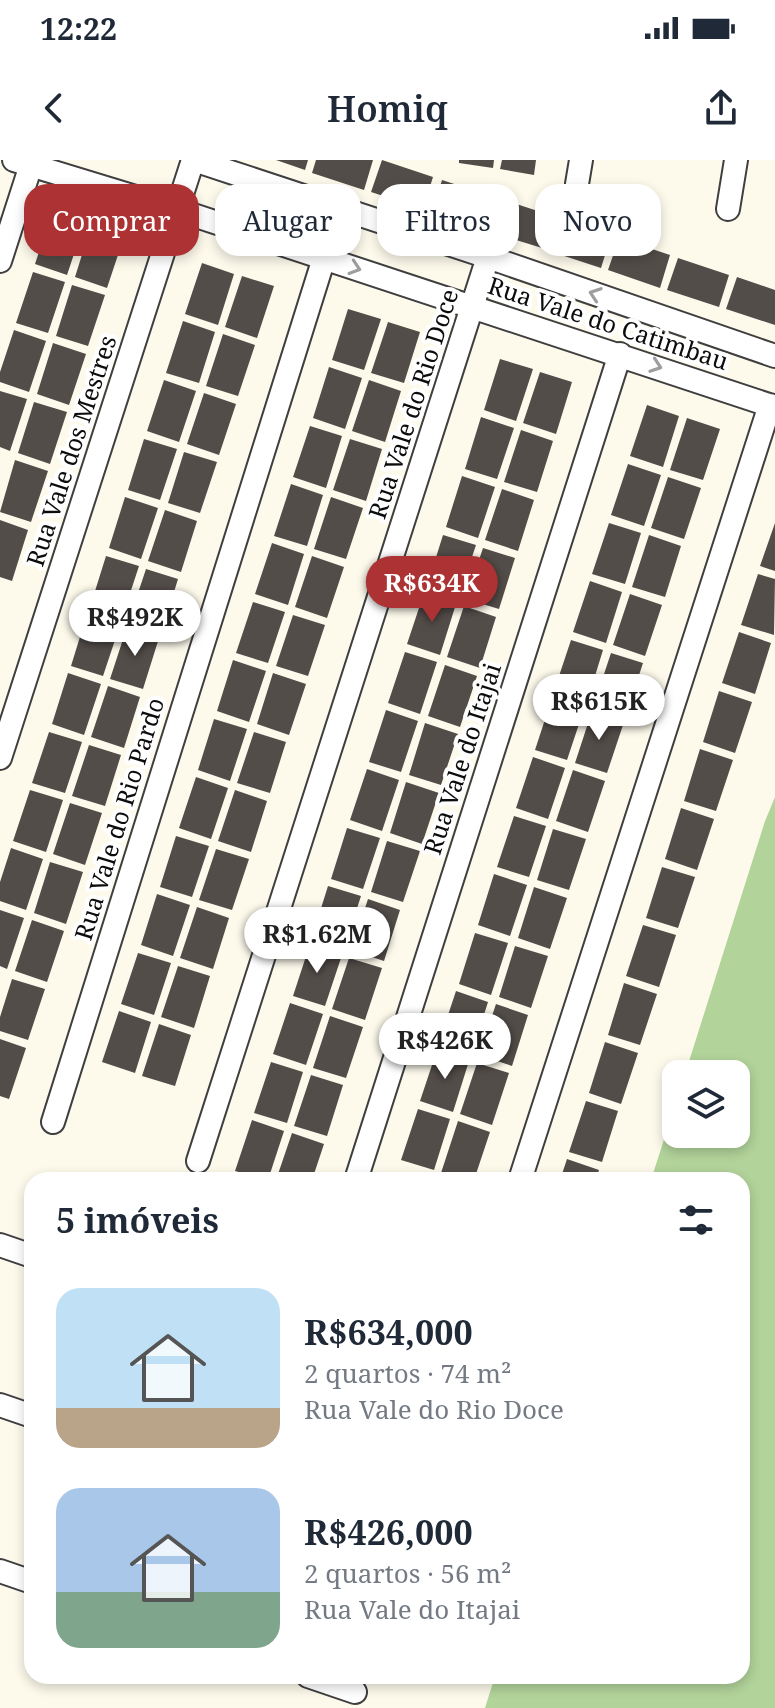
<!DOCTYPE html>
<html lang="pt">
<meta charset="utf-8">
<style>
body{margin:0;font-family:"Noto Serif",serif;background:#f6f6f7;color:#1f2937;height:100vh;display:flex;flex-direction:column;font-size:30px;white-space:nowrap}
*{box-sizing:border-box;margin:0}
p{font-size:26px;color:#747a83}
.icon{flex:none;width:44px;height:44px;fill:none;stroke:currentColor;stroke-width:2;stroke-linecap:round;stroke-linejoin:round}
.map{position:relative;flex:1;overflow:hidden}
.sheet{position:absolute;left:24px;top:1012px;width:726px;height:512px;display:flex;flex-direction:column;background:#fff;border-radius:24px;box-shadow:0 4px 12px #0003}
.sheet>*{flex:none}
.hud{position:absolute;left:24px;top:24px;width:728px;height:72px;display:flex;gap:16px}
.fabs{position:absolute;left:662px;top:900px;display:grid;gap:16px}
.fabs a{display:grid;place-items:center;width:88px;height:88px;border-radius:16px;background:#fff;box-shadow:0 4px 12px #0003;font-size:40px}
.price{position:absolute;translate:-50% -68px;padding:0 18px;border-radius:28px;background:#fff;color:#222;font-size:26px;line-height:52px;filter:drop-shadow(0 2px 4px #0008)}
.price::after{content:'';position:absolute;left:50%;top:48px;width:24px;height:18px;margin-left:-12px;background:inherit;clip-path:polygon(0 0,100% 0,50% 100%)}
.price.current{background:#ad3233;color:#fff}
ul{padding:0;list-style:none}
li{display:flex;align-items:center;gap:24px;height:200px;padding:0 32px}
li span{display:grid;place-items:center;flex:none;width:224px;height:160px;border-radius:24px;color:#555}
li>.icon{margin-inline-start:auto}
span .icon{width:96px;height:96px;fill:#fffc;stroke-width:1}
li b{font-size:34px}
h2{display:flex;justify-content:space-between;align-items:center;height:96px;padding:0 32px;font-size:34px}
.pill{padding:0 28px;border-radius:24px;background:#fff;box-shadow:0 4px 12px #0003;font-size:28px;line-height:72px}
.pill.current{background:#ad3233;color:#fff}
.status{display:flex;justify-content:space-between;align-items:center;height:56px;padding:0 40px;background:#fff;direction:ltr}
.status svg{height:22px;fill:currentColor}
header{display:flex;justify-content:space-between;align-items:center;height:104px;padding:0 32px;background:#fff;font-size:36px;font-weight:600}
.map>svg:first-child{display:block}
.forest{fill:#b2d39a}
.building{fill:#534d49}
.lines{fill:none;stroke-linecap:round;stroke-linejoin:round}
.minor-casing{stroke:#3f3f3f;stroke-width:26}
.minor{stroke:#fff;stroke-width:22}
.oneway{stroke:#9e9e9e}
.labels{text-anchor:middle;stroke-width:8;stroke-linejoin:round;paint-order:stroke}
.street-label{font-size:24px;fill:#0c0c0c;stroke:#fff}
</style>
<div class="status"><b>12:22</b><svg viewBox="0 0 49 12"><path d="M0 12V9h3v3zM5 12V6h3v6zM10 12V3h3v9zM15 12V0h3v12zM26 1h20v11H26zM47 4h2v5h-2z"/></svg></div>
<header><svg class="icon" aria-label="back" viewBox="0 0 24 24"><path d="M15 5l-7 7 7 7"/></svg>Homiq<svg class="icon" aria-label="share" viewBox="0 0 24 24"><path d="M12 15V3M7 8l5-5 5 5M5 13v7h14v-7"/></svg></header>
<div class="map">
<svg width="775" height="1548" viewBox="0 0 775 1548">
<rect width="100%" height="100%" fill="#fdfaec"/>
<path class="forest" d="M775,637V1548H485L495,1516H742V1020H651L676,942V974H736V914H685L765,661Z"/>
<path class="building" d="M276,0H308L305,10Z
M316,0H373L364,30L312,13Z
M382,0L433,17L423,49L371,32Z
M459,0H494L493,8L459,3Z
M502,0H536L534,15L500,9Z
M442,20L494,37L483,69L432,52Z
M501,39L553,56L542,88L490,72Z
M52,53L84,64L67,115L35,104Z
M560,59L611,76L601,108L549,91Z
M91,66L124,77L107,128L75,117Z
M619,78L670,95L660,128L608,110Z
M678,98L729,115L719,147L667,130Z
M202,103L234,114L218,165L185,154Z
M33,112L65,122L48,173L16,163Z
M242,116L274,126L257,178L225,167Z
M737,117L775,130V165L726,149Z
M72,125L105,135L88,186L56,176Z
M348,149L381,159L364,210L332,200Z
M183,161L215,172L199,223L166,213Z
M388,162L420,172L404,223L371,213Z
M14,170L46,181L29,232L0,222V212Z
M223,174L255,185L238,236L206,226Z
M53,183L86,194L69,245L37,234Z
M500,199L533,209L516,261L484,250Z
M329,207L362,218L345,269L313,258Z
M540,212L572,222L556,274L523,263Z
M164,220L196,231L179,282L147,271Z
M369,220L401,231L385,282L352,271Z
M0,231L27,239L10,291L0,287Z
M204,233L236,244L219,295L187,284Z
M34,242L67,252L50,304L18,293Z
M647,245L679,256L663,307L630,296Z
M481,257L514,268L497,319L465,309Z
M687,258L720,269L703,320L670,310Z
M310,266L342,276L326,328L293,317Z
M521,270L553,281L537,332L504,322Z
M144,279L177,289L160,340L128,330Z
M350,279L382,289L366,341L333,330Z
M184,292L217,302L200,353L168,343Z
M15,300L48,311L31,362L0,352Z
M628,304L661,315L644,366L611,355Z
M462,316L495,327L478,378L446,367Z
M668,317L701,328L684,379L651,368Z
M291,324L323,335L307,386L274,376Z
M502,329L534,340L518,391L485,380Z
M125,337L158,348L141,399L109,388Z
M331,337L363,348L346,399L314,389Z
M165,350L197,361L181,412L148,401Z
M0,360L28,370L12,421L0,417Z
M609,363L641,373L625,424L592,414Z
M775,363V411L760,406Z
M443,375L476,385L459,436L427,426Z
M649,375L681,386L665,437L632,427Z
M272,383L304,394L288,445L255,434Z
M483,388L515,398L499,449L466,439Z
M106,396L139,406L122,458L90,447Z
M312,396L344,407L327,458L295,447Z
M146,409L178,419L162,471L129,460Z
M758,414L775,419L774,475L741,465Z
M590,421L622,432L606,483L573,472Z
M424,433L456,444L440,495L407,484Z
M630,434L662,445L645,496L613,485Z
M253,442L285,452L268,503L236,493Z
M464,446L496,457L480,508L447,497Z
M87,454L120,465L103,516L71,506Z
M293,455L325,465L308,516L276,506Z
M127,467L159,478L143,529L110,519Z
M739,472L771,483L755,534L722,523Z
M571,480L603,490L587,542L554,531Z
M405,492L437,502L420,554L388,543Z
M611,493L643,503L626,555L594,544Z
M233,500L266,511L249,562L217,551Z
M445,505L477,516L460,567L428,556Z
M68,513L101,524L84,575L52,564Z
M273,513L306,524L289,575L257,564Z
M108,526L140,537L124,588L91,577Z
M719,531L752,542L735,593L703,582Z
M552,538L584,549L567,600L535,590Z
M386,550L418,561L401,612L369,602Z
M592,551L624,562L607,613L575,603Z
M214,559L247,569L230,621L198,610Z
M425,563L458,574L441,625L409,615Z
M49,572L82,582L65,633L32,623Z
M254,572L286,582L270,633L237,623Z
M89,585L121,595L105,646L72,636Z
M700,589L733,600L716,651L684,641Z
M533,597L565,608L548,659L516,648Z
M367,609L399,620L382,671L350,660Z
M573,610L605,621L588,672L556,661Z
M196,617L228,628L211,679L179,668Z
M406,622L439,633L422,684L390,673Z
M30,630L63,640L46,692L13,681Z
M235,630L267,641L251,692L218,681Z
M70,643L102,653L85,705L53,694Z
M681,648L714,659L697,710L665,699Z
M514,656L546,666L529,717L497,707Z
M347,668L380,678L363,729L331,719Z
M553,669L586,679L569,730L537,720Z
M176,676L209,686L192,737L160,727Z
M387,681L420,691L403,742L371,732Z
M11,688L43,699L26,750L0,741V722Z
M216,689L249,699L232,750L199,740Z
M50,702L83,712L66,764L34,753Z
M662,707L695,717L678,768L646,758Z
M494,714L527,725L510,776L478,765Z
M328,726L361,736L344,788L312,777Z
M534,727L567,738L550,789L518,778Z
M157,734L190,745L173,796L141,785Z
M368,739L400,750L384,801L351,790Z
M197,747L229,758L213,809L180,798Z
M0,750L24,758L7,809L0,806Z
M32,760L64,771L47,822L15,811Z
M643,765L676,775L659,827L626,816Z
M475,773L508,783L491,835L459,824Z
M310,784L342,795L325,846L293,836Z
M515,786L548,796L531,848L499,837Z
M138,793L171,803L154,855L121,844Z
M349,798L382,808L365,860L332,849Z
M178,806L210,816L194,868L161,857Z
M12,819L45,829L28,880L0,871V857Z
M624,823L657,834L640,885L608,875Z
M456,831L488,842L472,893L439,882Z
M290,843L323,854L306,905L273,894Z
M496,844L528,855L512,906L479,895Z
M119,851L151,862L135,913L102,902Z
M330,856L363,867L346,918L313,908Z
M159,864L191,875L175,926L142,916Z
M0,879L26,888L9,939L0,936Z
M605,882L638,893L621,944L589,933Z
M437,890L469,901L453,952L420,941Z
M271,902L303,912L287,963L254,953Z
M477,903L509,913L492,965L460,954Z
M311,915L343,925L327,976L294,966Z
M586,941L618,951L602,1002L569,992Z
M418,949L450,959L434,1010L401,1000Z
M252,960L284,971L268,1020L235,1011Z
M458,961L490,972L474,1020H463L441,1013Z
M292,973L324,984L312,1020H276Z
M567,999L599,1010L596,1020H560Z"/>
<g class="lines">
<g class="minor-casing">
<path id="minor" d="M14,0L178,50L775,247
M194,0L488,97L775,196
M577,24L581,0
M728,49L736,0
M0,101L31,5
M0,598L193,0
M53,962L324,98
M198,1001L488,97
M356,1020L620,194
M520,1020L770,245
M0,1085L32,1096
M0,1245L32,1256
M0,1411L32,1422
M308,1516L355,1532"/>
</g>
<use href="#minor" class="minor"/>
</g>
<defs><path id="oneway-chevron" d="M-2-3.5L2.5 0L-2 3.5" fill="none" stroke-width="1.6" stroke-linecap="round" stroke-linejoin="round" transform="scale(2)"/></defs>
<g class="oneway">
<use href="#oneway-chevron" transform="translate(355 108) rotate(18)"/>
<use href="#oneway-chevron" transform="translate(595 134) rotate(-161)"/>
<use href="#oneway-chevron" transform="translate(656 206) rotate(19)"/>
</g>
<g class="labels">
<g class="street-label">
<text transform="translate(608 164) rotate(18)" y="8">Rua Vale do Catimbau</text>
<text transform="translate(414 244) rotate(-72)" y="8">Rua Vale do Rio Doce</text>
<text transform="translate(72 291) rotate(-72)" y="8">Rua Vale dos Mestres</text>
<text transform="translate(463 599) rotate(-72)" y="8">Rua Vale do Itajai</text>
<text transform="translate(120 659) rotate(-73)" y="8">Rua Vale do Rio Pardo</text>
</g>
</g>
</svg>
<div class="fabs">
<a><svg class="icon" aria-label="layers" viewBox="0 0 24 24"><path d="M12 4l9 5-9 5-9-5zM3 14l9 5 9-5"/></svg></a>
</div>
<b class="price current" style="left:432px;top:464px">R$634K</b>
<b class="price" style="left:135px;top:498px">R$492K</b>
<b class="price" style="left:599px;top:582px">R$615K</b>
<b class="price" style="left:317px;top:815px">R$1.62M</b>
<b class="price" style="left:445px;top:921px">R$426K</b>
<div class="hud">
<a class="pill current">Comprar</a>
<a class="pill">Alugar</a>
<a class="pill">Filtros</a>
<a class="pill">Novo</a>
</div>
<section class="sheet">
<h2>5 imóveis<svg class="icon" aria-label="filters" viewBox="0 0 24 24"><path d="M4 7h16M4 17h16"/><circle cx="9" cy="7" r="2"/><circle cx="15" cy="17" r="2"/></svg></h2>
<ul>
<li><span style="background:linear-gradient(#bfe0f5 75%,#b9a48a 0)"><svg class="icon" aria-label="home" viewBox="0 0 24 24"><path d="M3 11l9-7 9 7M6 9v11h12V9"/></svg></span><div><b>R$634,000</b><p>2 quartos · 74 m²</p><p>Rua Vale do Rio Doce</p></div></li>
<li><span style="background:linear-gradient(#a9c7e8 65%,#7fa58c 0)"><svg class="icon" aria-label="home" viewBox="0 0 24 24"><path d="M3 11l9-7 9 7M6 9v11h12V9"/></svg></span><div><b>R$426,000</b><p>2 quartos · 56 m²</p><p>Rua Vale do Itajai</p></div></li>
</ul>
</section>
</div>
